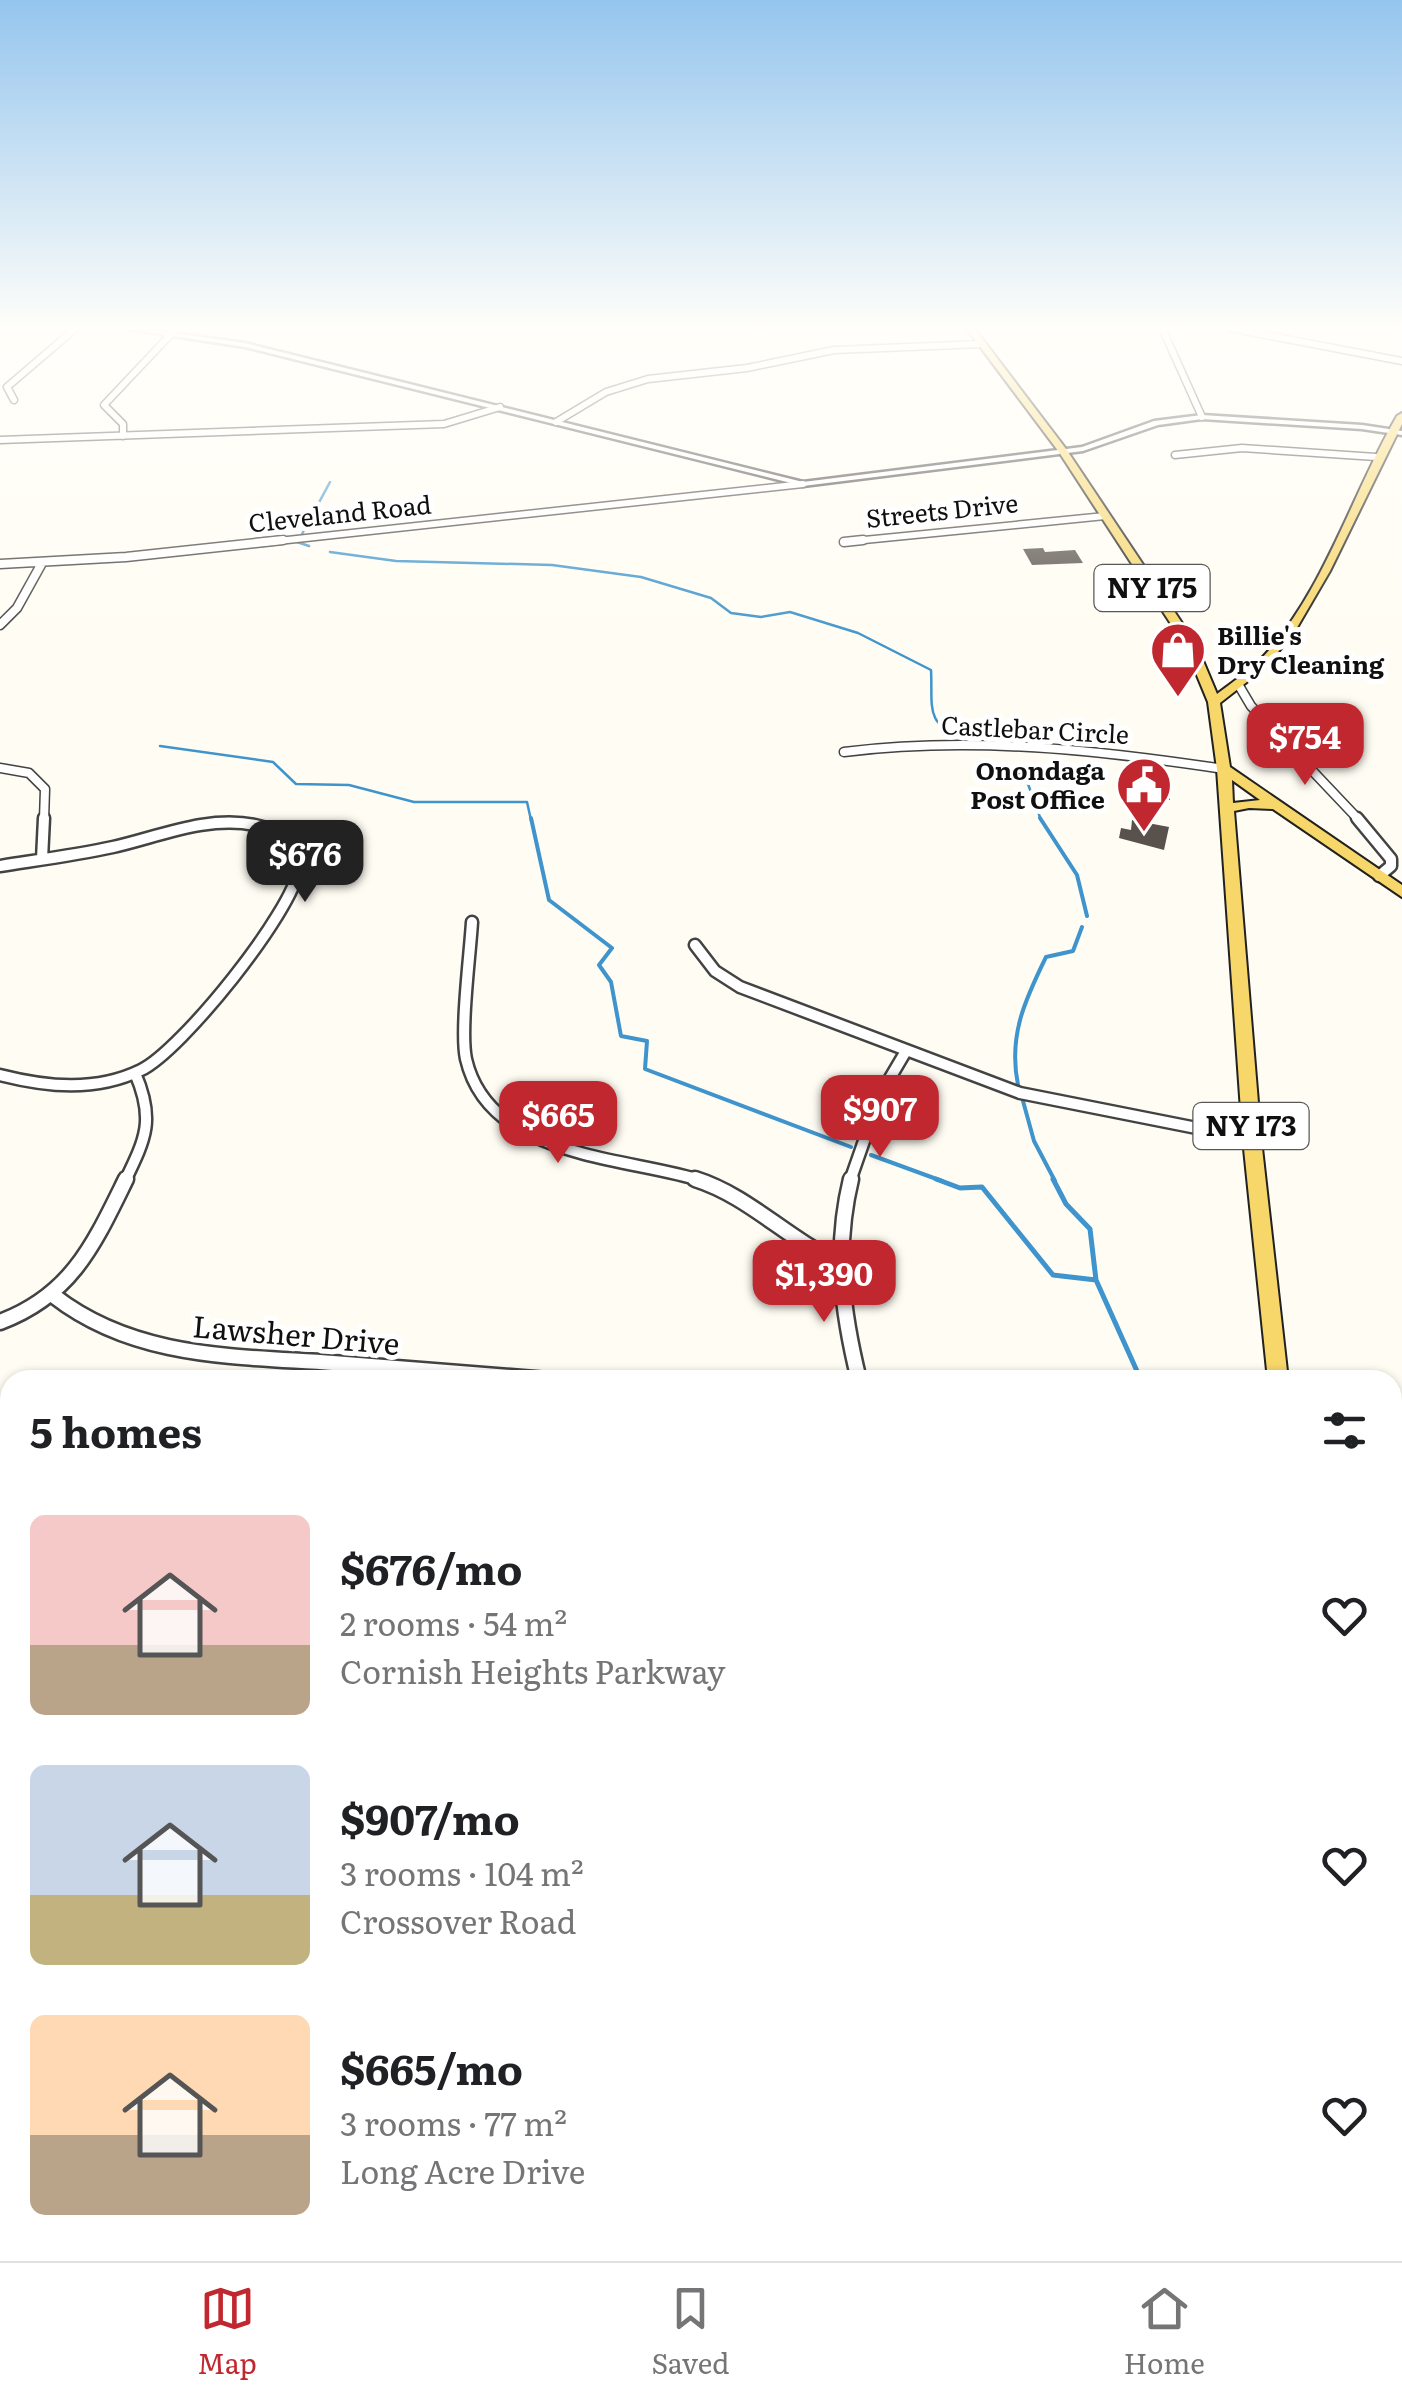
<!DOCTYPE html>
<meta charset="utf-8">
<style>
body{margin:0;font-family:Literata,serif;background:#f6f6f6;color:#202124;height:100vh;display:flex;flex-direction:column;font-size:38px;white-space:nowrap}
*{box-sizing:border-box;margin:0}
p{font-size:32px;color:#757577}
.icon{flex:none;width:55px;height:55px;fill:none;stroke:currentColor;stroke-width:2;stroke-linecap:round;stroke-linejoin:round}
.map{position:relative;flex:1;overflow:hidden}
.drawer{position:absolute;left:0px;top:1370px;width:1402px;height:892px;display:flex;flex-direction:column;background:#fff;border-radius:30px 30px 0 0;box-shadow:0 2px 8px #0004}
.drawer>*{flex:none}
.price{position:absolute;translate:-50% -85px;padding:0 22px;border-radius:20px;background:#c0272e;color:#fff;font-size:32px;line-height:65px;filter:drop-shadow(0 2px 5px #0008)}
.price::after{content:'';position:absolute;left:50%;top:60px;width:30px;height:22px;margin-left:-15px;background:inherit;clip-path:polygon(0 0,100% 0,50% 100%)}
.price.active{background:#222;color:#fff}
ul{padding:0;list-style:none}
li{display:flex;align-items:center;gap:30px;height:250px;padding:0 30px}
li span{display:grid;place-items:center;flex:none;width:280px;height:200px;border-radius:15px;color:#555}
li>.icon{margin-inline-start:auto}
span .icon{width:120px;height:120px;fill:#fffc;stroke-width:1}
li b{font-size:42px}
h2{display:flex;justify-content:space-between;align-items:center;height:120px;padding:0 30px;font-size:42px}
.menu{display:flex;justify-content:space-around;align-items:center;height:140px;border-top:2px solid #e0e0e0;background:#fff;font-size:28px;color:#757577}
.menu a{display:grid;justify-items:center;gap:5px}
.menu .active{color:#c0272e}
.map>svg:first-child{display:block}
.forest{fill:#b7db9b}
.lines{fill:none;stroke-linecap:round;stroke-linejoin:round}
.stream-far3{stroke:#3f94cd;stroke-width:2.5}
.stream-far2{stroke:#3f94cd;stroke-width:4}
.stream-far1{stroke:#3f94cd;stroke-width:5}
.stream{stroke:#3f94cd;stroke-width:6}
.building{fill:#59514c}
.minor-far4-casing{stroke:#434343;stroke-width:9}
.minor-far3-casing{stroke:#434343;stroke-width:11}
.minor-far2-casing{stroke:#434343;stroke-width:15}
.minor-far1-casing{stroke:#434343;stroke-width:19}
.minor-casing{stroke:#434343;stroke-width:22}
.tertiary-casing{stroke:#434343;stroke-width:5}
.primary-casing{stroke:#212121;stroke-width:4}
.minor-far4{stroke:#fff;stroke-width:6}
.minor-far3{stroke:#fff;stroke-width:8}
.minor-far2{stroke:#fff;stroke-width:10}
.minor-far1{stroke:#fff;stroke-width:14}
.minor{stroke:#fff;stroke-width:18}
.tertiary{fill:#fff;fill-rule:evenodd}
.primary{fill:#f7d66a;fill-rule:evenodd}
.labels{text-anchor:middle;stroke-width:10;stroke-linejoin:round;paint-order:stroke}
.far-street-label{font-size:25px;fill:#101010;stroke:#fff}
.far-poi-label{font-size:25px;font-weight:bold;fill:#101010;stroke:#fff;text-anchor:start}
.shield{fill:#fff;stroke:#585858;stroke-width:2.5}
.shield-label{font-size:28px;font-weight:bold;fill:#101010}
.street-label{font-size:30px;fill:#101010;stroke:#fff}
</style>
<div class="map">
<svg width="1402" height="2261" viewBox="0 0 1402 2261">
<rect width="100%" height="100%" fill="#fffdf3"/>
<path class="forest" d="M1393,2041L1402,2084V2261H1127V2252H1392Z"/>
<g class="lines">
<path class="stream-far3" d="M301,536L330,482
M297,542L309,546
M330,552L396,561L552,565L641,577L711,598L731,613L761,617L790,612L858,633L931,670C933,705 924,724 962,738
M160,746L273,762L296,784L349,785L414,802H527L531,820
M1010,765L1028,784L1041,820"/>
<path class="stream-far2" d="M531,818L549,900L612,948L599,965L611,982L621,1036L647,1041L645,1069L851,1147
M1040,818L1077,875L1087,916
M1018,1085C1008,1036 1025,1000 1046,957L1073,951L1082,927
M1023,1101L1034,1141L1055,1181
M871,1155L942,1181"/>
<path class="stream-far1" d="M936,1179L960,1188L982,1187L1053,1275L1096,1280
M1053,1179L1066,1204L1090,1229L1096,1280L1141,1380"/>
<path class="stream" d="M1301,2252L1302,2261"/>
</g>
<path class="building" d="M1043,548L1045,552L1075,550L1083,563L1032,565L1023,549Z
M1132,783L1168,787L1170,800L1134,797Z
M1132,820L1169,827L1164,850L1119,838L1121,828L1131,830Z"/>
<g class="lines">
<g class="minor-far4-casing">
<path id="minor-far4" d="M1162,328L1202,417
M1229,328L1402,361
M14,400L7,387L76,328
M556,422L606,392L648,379L747,368L834,350L982,344
M123,436V424L104,405L172,333
M0,440L444,424L500,407
M1175,455L1242,448L1376,457
M844,542L1105,516
M260,543L803,484"/>
</g>
<g class="minor-far3-casing">
<path id="minor-far3" d="M844,542L863,540
M0,564L126,557L283,540
M0,625L17,608L42,563
M1238,684L1251,706L1359,820
M844,752C972,736 1098,750 1224,769
M0,768L29,773L45,789L44,820"/>
</g>
<g class="minor-far2-casing">
<path id="minor-far2" d="M1357,818L1391,859V866L1379,876
M42,859L44,818
M0,866C38,860 76,855 113,847C158,837 207,815 255,825C275,829 302,842 299,868C293,912 181,1051 141,1070C96,1092 47,1087 0,1075
M472,922C470,955 460,1031 466,1059C489,1159 625,1156 703,1181
M695,945L715,971L740,987L1020,1093L1252,1139
M125,1181C146,1138 155,1119 135,1073
M850,1181L880,1095L906,1051"/>
</g>
<g class="minor-far1-casing">
<path id="minor-far1" d="M695,1179C749,1196 787,1239 838,1262
M851,1179C834,1249 842,1311 859,1380
M54,1296C135,1359 235,1356 333,1363C405,1369 476,1374 548,1380
M0,1322C72,1295 94,1244 126,1179"/>
</g>
<g class="minor-casing">
<path id="minor" d="M0,1653H10
M804,2261L805,2252"/>
</g>
<g class="tertiary-casing">
<path id="tertiary" d="M121,328H137L245,343L803,482L1082,447L1154,421L1202,415L1362,425L1402,431V435L1362,429L1202,419L1158,425L1083,451L803,486L245,347Z
M1392,1766L1402,1767V1787L1392,1786Z"/>
</g>
<g class="primary-casing">
<path id="primary" d="M966,328H974L1066,449L1196,644L1217,694C1231,683 1247,673 1260,660C1323,595 1352,493 1397,416L1402,413V424L1330,571L1295,631L1266,667L1220,703L1230,767L1402,885V897L1273,809L1249,808L1234,811L1261,1139L1288,1380H1268L1243,1139L1217,769L1208,702L1184,644L1059,452ZM1232,780L1260,800L1233,803Z
M1392,1899L1402,1904V1968L1392,1964Z"/>
</g>
<use href="#minor-far4" class="minor-far4"/>
<use href="#minor-far3" class="minor-far3"/>
<use href="#minor-far2" class="minor-far2"/>
<use href="#minor-far1" class="minor-far1"/>
<use href="#minor" class="minor"/>
<use href="#tertiary" class="tertiary"/>
<use href="#primary" class="primary"/>
</g>
<linearGradient id="sky" x2="0" y2="1"><stop stop-color="#95c5ee"/><stop offset="0.51" stop-color="#fffefa"/><stop offset="1" stop-color="#fffefa" stop-opacity="0"/></linearGradient>
<rect width="1402" height="644" fill="url(#sky)"/>
<defs>
<g id="shop-pin" transform="scale(2.875)"><path d="M0 17L-7.5 6A9.5 9.5 0 1 1 7.5 6Z" fill="#c0272e" stroke="#fff"/><path d="M-5-2.5h2.3a2.7 3.5 0 0 1 5.4 0H5L5.5 6h-11ZM-1.5-2.5h3a1.5 2.3 0 0 0-3 0Z" fill="#fff"/></g>
<g id="civic-pin" transform="scale(2.875)"><path d="M0 17L-7.5 6A9.5 9.5 0 1 1 7.5 6Z" fill="#c0272e" stroke="#fff"/><path d="M-.6-6.5H3V-4.5H.6V-3L4-1V1h2V6H-6V1h2V-1L-.6-3ZM-1.2 2.5V6h2.4V2.5Z" fill="#fff"/></g>
</defs>
<g fill-rule="evenodd">
<use href="#shop-pin" x="1178" y="650"/>
<use href="#civic-pin" x="1144" y="785"/>
</g>
<g class="labels">
<g class="far-street-label">
<text transform="translate(942 511) rotate(-6)" y="9">Streets Drive</text>
<text transform="translate(340 514) rotate(-6)" y="9">Cleveland Road</text>
<text transform="translate(1035 730) rotate(3)" y="9">Castlebar Circle</text>
</g>
<g class="far-poi-label">
<text x="1217" y="645">Billie's<tspan x="1217" dy="29">Dry Cleaning</tspan></text>
<text x="1105" y="780" text-anchor="end">Onondaga<tspan x="1105" dy="29">Post Office</tspan></text>
</g>
<g class="shield">
<rect x="1094.5" y="565" width="115" height="46" rx="8"/>
<rect x="1193.5" y="1103" width="115" height="46" rx="8"/>
</g>
<g class="shield-label">
<text x="1152" y="598">NY 175</text>
<text x="1251" y="1136">NY 173</text>
</g>
<g class="street-label">
<text transform="translate(296 1336) rotate(5)" y="10">Lawsher Drive</text>
</g>
</g>
</svg>
<b class="price" style="left:1305px;top:788px">$754</b>
<b class="price active" style="left:305px;top:905px">$676</b>
<b class="price" style="left:880px;top:1160px">$907</b>
<b class="price" style="left:558px;top:1166px">$665</b>
<b class="price" style="left:824px;top:1325px">$1,390</b>
<section class="drawer">
<h2>5 homes<svg class="icon" aria-label="filters" viewBox="0 0 24 24"><path d="M4 7h16M4 17h16"/><circle cx="9" cy="7" r="2"/><circle cx="15" cy="17" r="2"/></svg></h2>
<ul>
<li><span style="background:linear-gradient(#f6c9c9 65%,#b9a48a 0)"><svg class="icon" aria-label="home" viewBox="0 0 24 24"><path d="M3 11l9-7 9 7M6 9v11h12V9"/></svg></span><div><b>$676/mo</b><p>2 rooms · 54 m²</p><p>Cornish Heights Parkway</p></div><svg class="icon" aria-label="heart" viewBox="0 0 24 24"><path d="M12 20l-8-8c-3-5 5-10 8-4 3-6 11-1 8 4z"/></svg></li>
<li><span style="background:linear-gradient(#c9d6e8 65%,#c2b280 0)"><svg class="icon" aria-label="home" viewBox="0 0 24 24"><path d="M3 11l9-7 9 7M6 9v11h12V9"/></svg></span><div><b>$907/mo</b><p>3 rooms · 104 m²</p><p>Crossover Road</p></div><svg class="icon" aria-label="heart" viewBox="0 0 24 24"><path d="M12 20l-8-8c-3-5 5-10 8-4 3-6 11-1 8 4z"/></svg></li>
<li><span style="background:linear-gradient(#ffd9b3 60%,#b9a48a 0)"><svg class="icon" aria-label="home" viewBox="0 0 24 24"><path d="M3 11l9-7 9 7M6 9v11h12V9"/></svg></span><div><b>$665/mo</b><p>3 rooms · 77 m²</p><p>Long Acre Drive</p></div><svg class="icon" aria-label="heart" viewBox="0 0 24 24"><path d="M12 20l-8-8c-3-5 5-10 8-4 3-6 11-1 8 4z"/></svg></li>
</ul>
</section>
</div>
<nav class="menu">
<a class="active"><svg class="icon" aria-label="map" viewBox="0 0 24 24"><path d="M3 6l6-2 6 2 6-2v14l-6 2-6-2-6 2zM9 4v14M15 6v14"/></svg>Map</a>
<a><svg class="icon" aria-label="saved" viewBox="0 0 24 24"><path d="M7 4h10v16l-5-4-5 4z"/></svg>Saved</a>
<a><svg class="icon" aria-label="home" viewBox="0 0 24 24"><path d="M3 11l9-7 9 7M6 9v11h12V9"/></svg>Home</a>
</nav>
